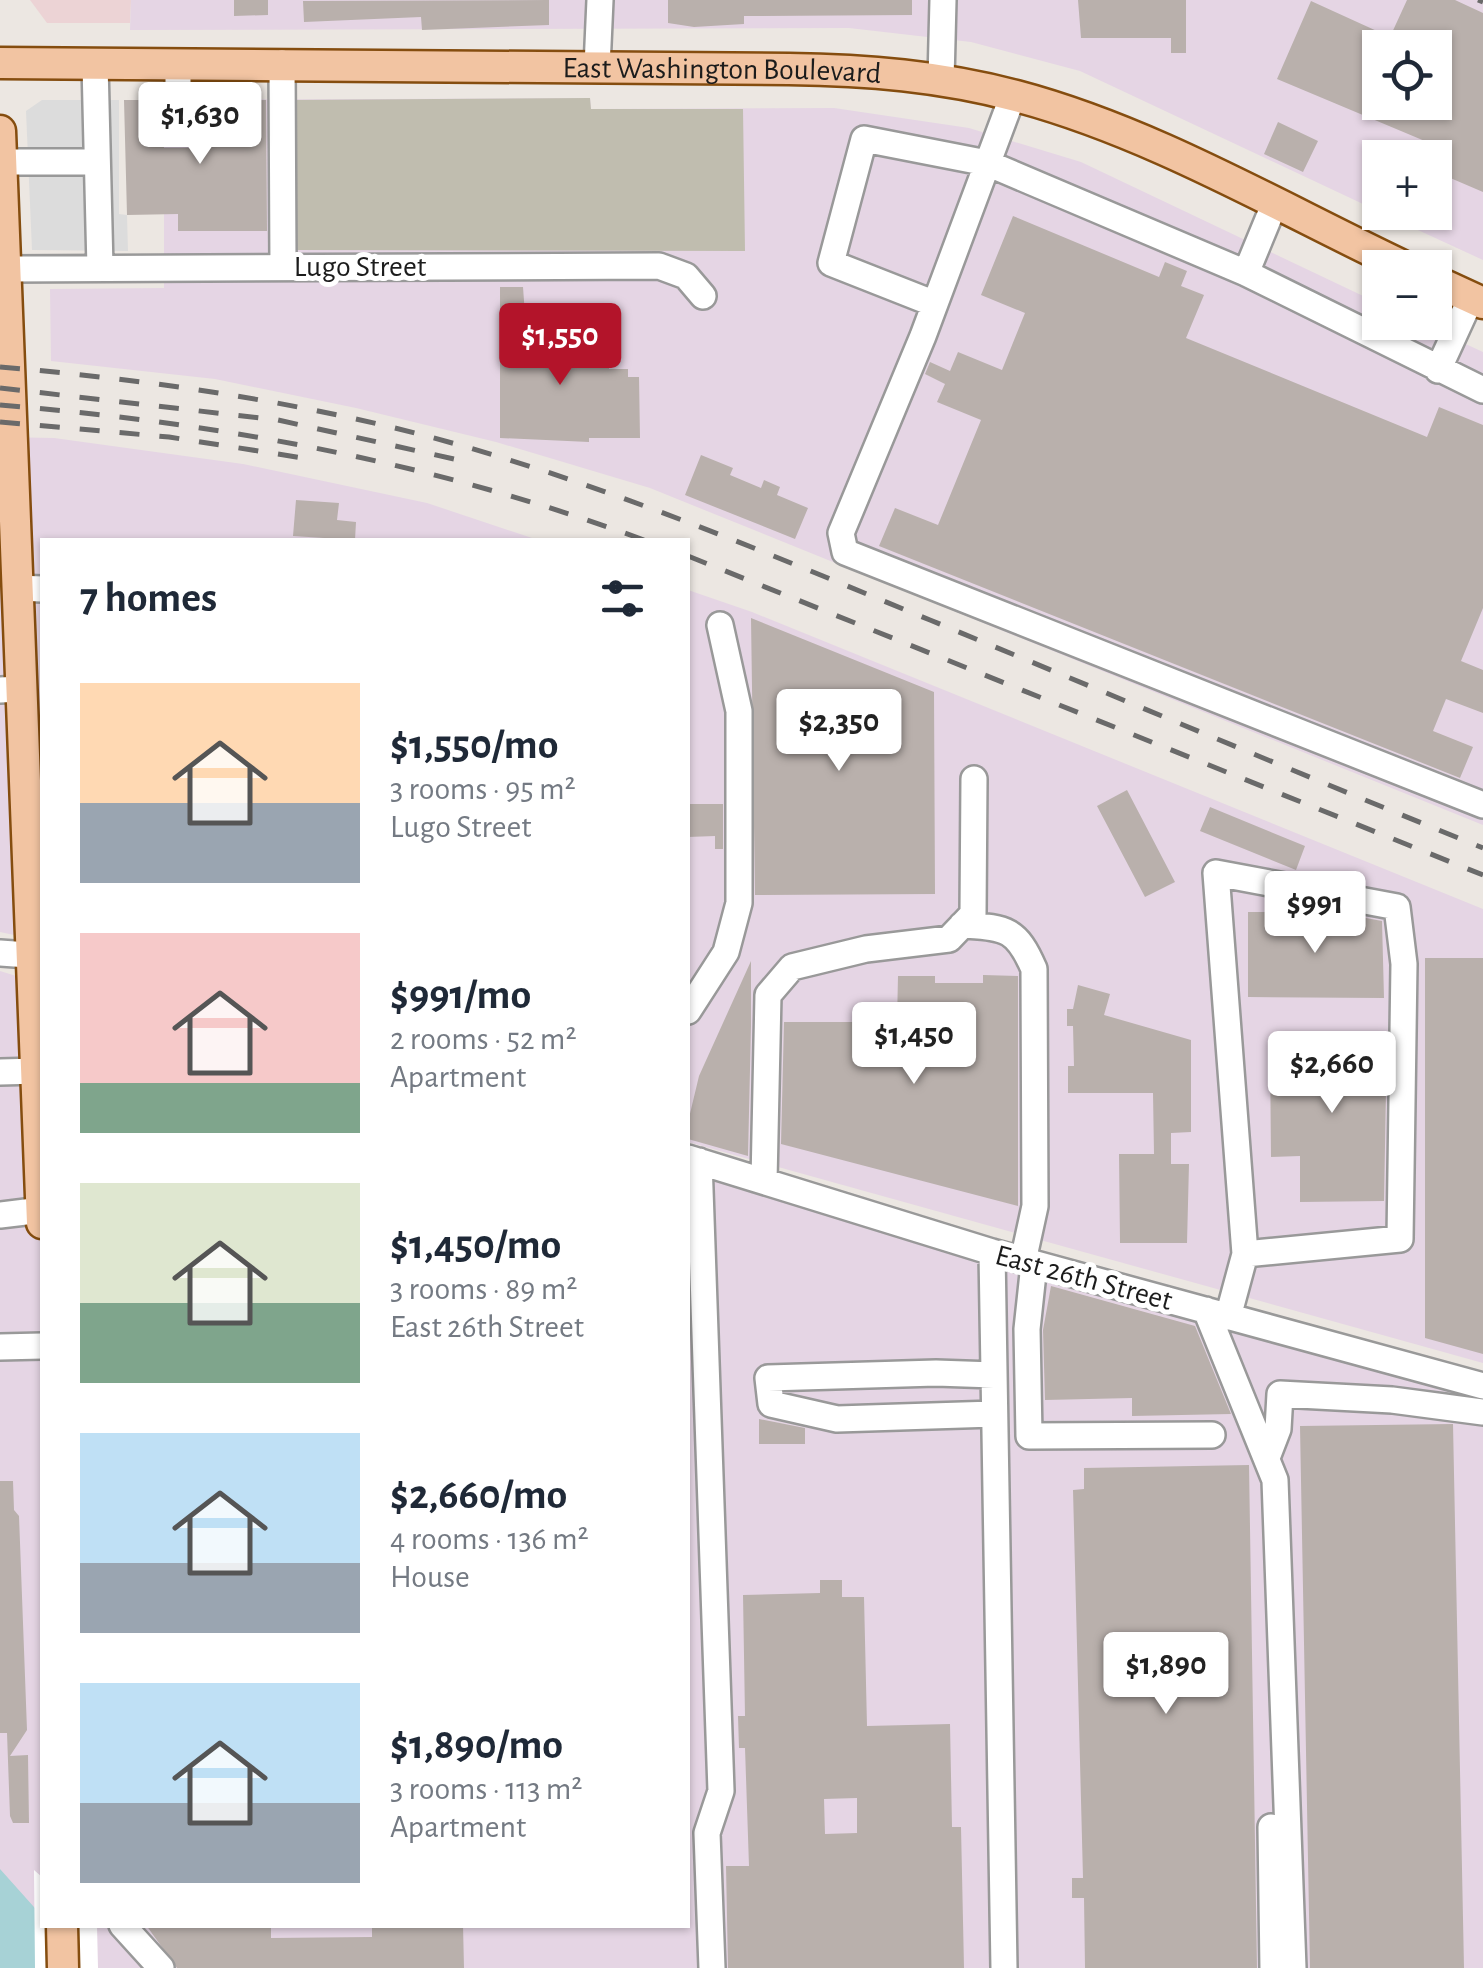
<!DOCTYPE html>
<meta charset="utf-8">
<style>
body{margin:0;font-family:"Alegreya Sans",sans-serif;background:#f2f2f3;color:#1f2937;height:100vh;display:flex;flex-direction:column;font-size:38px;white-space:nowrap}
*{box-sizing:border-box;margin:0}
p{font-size:32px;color:#747a83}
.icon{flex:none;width:55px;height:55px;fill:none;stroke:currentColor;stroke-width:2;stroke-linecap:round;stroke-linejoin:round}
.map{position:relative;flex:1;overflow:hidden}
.sheet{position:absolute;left:40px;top:538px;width:650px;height:1390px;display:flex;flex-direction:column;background:#fff;border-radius:0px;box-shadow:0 2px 8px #0004}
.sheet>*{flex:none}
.buttons{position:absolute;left:1362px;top:30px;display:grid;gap:20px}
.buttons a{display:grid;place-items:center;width:90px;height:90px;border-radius:0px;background:#fff;box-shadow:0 2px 8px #0004;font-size:50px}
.price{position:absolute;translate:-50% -85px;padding:0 22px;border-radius:10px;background:#fff;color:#222;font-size:32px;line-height:65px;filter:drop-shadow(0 2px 5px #0008)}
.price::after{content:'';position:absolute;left:50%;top:60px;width:30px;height:22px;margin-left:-15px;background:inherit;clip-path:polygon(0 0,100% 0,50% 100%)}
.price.selected{background:#b3142a;color:#fff}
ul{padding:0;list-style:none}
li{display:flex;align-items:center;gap:30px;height:250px;padding:0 40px}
li span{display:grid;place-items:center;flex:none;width:280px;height:200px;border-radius:0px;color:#555}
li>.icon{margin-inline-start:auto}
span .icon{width:120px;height:120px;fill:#fffc;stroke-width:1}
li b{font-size:42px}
h2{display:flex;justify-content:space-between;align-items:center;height:120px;padding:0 40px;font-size:42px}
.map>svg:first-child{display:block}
.commercial{fill:#ecd3d5}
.industrial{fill:#e5d5e4;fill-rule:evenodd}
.construction{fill:#c0bdaf}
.parking{fill:#dcdcdc}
.water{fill:#a7d2d6}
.pier{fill:#fff}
.building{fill:#b9b0ac;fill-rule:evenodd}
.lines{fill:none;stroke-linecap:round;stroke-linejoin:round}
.minor-casing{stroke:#999;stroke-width:30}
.major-casing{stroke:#854d0f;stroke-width:35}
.minor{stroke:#fff;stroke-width:25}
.major{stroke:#f2c4a2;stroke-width:30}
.rail{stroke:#6a6a6a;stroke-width:5;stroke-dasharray:20 20;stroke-linecap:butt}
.labels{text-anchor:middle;stroke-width:10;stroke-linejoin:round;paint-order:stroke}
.street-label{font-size:30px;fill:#1c1c1c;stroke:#fff}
</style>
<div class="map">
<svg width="1483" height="1968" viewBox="0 0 1483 1968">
<rect width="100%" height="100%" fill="#ece7e2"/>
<path class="commercial" d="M30,0H131L130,23H47Z"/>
<path class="industrial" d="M131,0H1483V260L1381,213L1435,212V158H1380V212L1080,71L971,42L849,28L130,30ZM1380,48H1435V102H1380Z
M590,98L591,109L834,108L969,128L1081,162L1380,304V322L1420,323L1483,352V825L650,488L496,442L356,408L215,379L51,361L50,289L164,288V100Z
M0,437L54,438L243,464L427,503L538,540H42V941L0,932Z
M688,590L752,612L1483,909V1363L688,1142Z
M0,971L42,984V1925H688V1167L1483,1392V1968H0Z"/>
<path class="construction" d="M590,98L591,109H743L745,251L297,250L289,243V100Z"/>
<path class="parking" d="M42,100H119V214L127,215L128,251L32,250L26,111Z"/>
<path class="water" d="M0,1869L42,1916V1925L91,1968H0Z"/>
<path class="pier" d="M34,1870L42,1877V1925H97L98,1968H35Z"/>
<path class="building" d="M234,0H268V15L234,16Z
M549,0V25L422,30L421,17L304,22L303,1Z
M668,0H912V15L744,16V24L694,27L668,23Z
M1078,0H1186V53H1171V38H1081Z
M1407,0H1455L1483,13V192L1441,174L1451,152L1277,79L1311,1L1390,37ZM1380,48H1435V102H1380Z
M124,100H162L164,148H197L196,101L266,100L267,231H178V214L127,215Z
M1278,122L1318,141L1303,172L1264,154Z
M1013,216L1159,277L1165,262L1187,271L1181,286L1204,295L1186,338L1427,437L1439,407L1483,425V608L1461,661L1483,670V713L1446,699L1433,731L1473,747L1460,778L879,546L895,508L938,525L981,420L937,402L945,384L925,374L930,362L950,371L958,352L1002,370L1025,313L981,295Z
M500,287H523L528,356L609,353V369H628V377H639L640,438H589V442L500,438Z
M701,455L733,468L730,475L761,488L764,480L780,487L777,495L808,508L795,539L685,495Z
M296,500L339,503L337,520L356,522L355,540L293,536Z
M751,618L934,692L935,894L755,895Z
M1127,790L1175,882L1145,897L1097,806Z
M688,804H723V849H715V836L688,837Z
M1210,807L1305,846L1296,870L1200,831Z
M1248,912H1334L1382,921L1384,998L1248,997Z
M1425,958H1483V1354L1425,1338Z
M751,961V1026L748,1156L688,1139V1122L699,1076Z
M983,975L1018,976V1206L781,1144L784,1022H897L898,976H935V983H983Z
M1078,985L1110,994L1104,1015L1191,1040V1132L1171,1133V1164H1189L1187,1243H1120L1119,1154H1154L1153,1093H1068V1066H1074L1073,1026H1067V1009H1073Z
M1387,1036L1384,1201L1300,1202V1156L1271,1157L1270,1050H1300L1299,1037Z
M1051,1286L1195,1326L1231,1414L1132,1416V1398L1045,1400L1043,1330Z
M759,1419L805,1428V1444H759Z
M1453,1424L1464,1968H1310L1300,1426Z
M1249,1465L1257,1968H1085L1084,1898H1072V1878H1083L1073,1490L1084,1489V1468Z
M0,1481H13L14,1510L19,1516L27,1730L10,1756L28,1755L29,1823H13L10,1816L7,1733H0Z
M820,1580H842V1597H864L867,1726L950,1724L952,1827H961L964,1968H728L726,1866H749L745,1748H739L738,1716H745L743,1595L820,1593ZM857,1798V1833L825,1834L824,1799Z
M146,1925H271V1938L372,1937V1925H463L464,1968H177Z"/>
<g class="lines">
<g class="minor-casing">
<path id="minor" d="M178,63V124
M282,63L283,266
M95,64L100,268
M597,67L600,0
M941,80L943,0
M1013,95L923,336L841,533L845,552L1483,805
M1,162H97
M6,269L659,266L686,276L703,296
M1246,273L1274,205
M935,304L831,263L864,139L987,163L1246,273L1483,390
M1438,370L1471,298
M17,588L42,589
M0,690L20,689
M962,925C1005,928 1016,927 1034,969L1035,1206L1023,1261
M0,953L42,956
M688,1011L726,952L739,903V711L720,625
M0,1072L38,1071
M688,1158L992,1252L1483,1386
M699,1161L721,1791L707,1833L712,1968
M764,1181L768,995L792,967L866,949L949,939L973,914L974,779
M0,1215L42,1210
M992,1252L1004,1968
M1034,1264L1027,1329L1029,1436L1212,1435
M1206,1310L1275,1480L1293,1968
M1228,1317L1245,1254L1216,873L1397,907L1404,964L1400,1239L1245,1254
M0,1347L42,1346
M994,1375L936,1373L768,1378L771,1404L837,1419L994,1414
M1268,1455L1278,1429L1280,1394L1392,1400L1483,1412
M1271,1827L1273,1968
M122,1925L161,1968"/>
</g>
<g class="major-casing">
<g id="major">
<path id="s1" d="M0,63L789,69C866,70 941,76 1016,96C1152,132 1280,208 1407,268"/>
<path d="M0,131L42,1223"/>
<path d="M1435,281L1483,303"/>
<path d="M62,1925L63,1968"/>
</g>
</g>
<use href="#minor" class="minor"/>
<use href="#major" class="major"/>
<path class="rail" d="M1478,0L1483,2
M0,367C141,379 282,399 419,434C595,480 762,551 930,620C1114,696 1298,773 1483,848
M0,388L278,420L454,459
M0,405C222,423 435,463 644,540
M0,422L169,437L303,458
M688,556L1483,875"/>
</g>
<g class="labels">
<g class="street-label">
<text dy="10" stroke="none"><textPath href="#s1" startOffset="722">East Washington Boulevard</textPath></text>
<text x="360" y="276">Lugo Street</text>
<text transform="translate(1084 1277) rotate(15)" y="10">East 26th Street</text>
</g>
</g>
</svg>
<div class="buttons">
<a><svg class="icon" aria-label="locate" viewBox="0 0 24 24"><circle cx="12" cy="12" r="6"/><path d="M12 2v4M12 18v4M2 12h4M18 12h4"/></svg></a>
<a>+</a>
<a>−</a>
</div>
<b class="price" style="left:200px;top:167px">$1,630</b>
<b class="price selected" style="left:560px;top:388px">$1,550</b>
<b class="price" style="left:839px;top:774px">$2,350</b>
<b class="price" style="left:1315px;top:956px">$991</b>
<b class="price" style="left:914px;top:1087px">$1,450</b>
<b class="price" style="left:1332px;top:1116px">$2,660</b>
<b class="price" style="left:1166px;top:1717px">$1,890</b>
<section class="sheet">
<h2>7 homes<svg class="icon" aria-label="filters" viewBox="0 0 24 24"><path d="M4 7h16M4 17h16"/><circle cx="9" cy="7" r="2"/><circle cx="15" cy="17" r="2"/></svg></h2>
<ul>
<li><span style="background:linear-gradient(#ffd9b3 60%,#9aa5b1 0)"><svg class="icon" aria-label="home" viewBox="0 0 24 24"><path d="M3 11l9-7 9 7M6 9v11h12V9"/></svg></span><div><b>$1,550/mo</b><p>3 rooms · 95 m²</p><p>Lugo Street</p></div></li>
<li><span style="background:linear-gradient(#f6c9c9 75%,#7fa58c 0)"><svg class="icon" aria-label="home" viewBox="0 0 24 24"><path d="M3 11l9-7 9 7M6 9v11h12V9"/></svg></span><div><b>$991/mo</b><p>2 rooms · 52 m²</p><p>Apartment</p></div></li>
<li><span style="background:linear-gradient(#dfe7d0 60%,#7fa58c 0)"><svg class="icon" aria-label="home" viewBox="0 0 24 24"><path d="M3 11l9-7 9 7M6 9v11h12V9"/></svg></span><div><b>$1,450/mo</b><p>3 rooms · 89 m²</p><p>East 26th Street</p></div></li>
<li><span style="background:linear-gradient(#bfe0f5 65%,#9aa5b1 0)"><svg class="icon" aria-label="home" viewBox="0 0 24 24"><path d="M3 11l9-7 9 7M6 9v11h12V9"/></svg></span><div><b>$2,660/mo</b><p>4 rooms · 136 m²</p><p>House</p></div></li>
<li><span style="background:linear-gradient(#bfe0f5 60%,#9aa5b1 0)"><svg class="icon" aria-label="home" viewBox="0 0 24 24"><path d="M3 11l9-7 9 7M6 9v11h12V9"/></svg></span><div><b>$1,890/mo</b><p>3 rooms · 113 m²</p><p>Apartment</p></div></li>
</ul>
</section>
</div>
